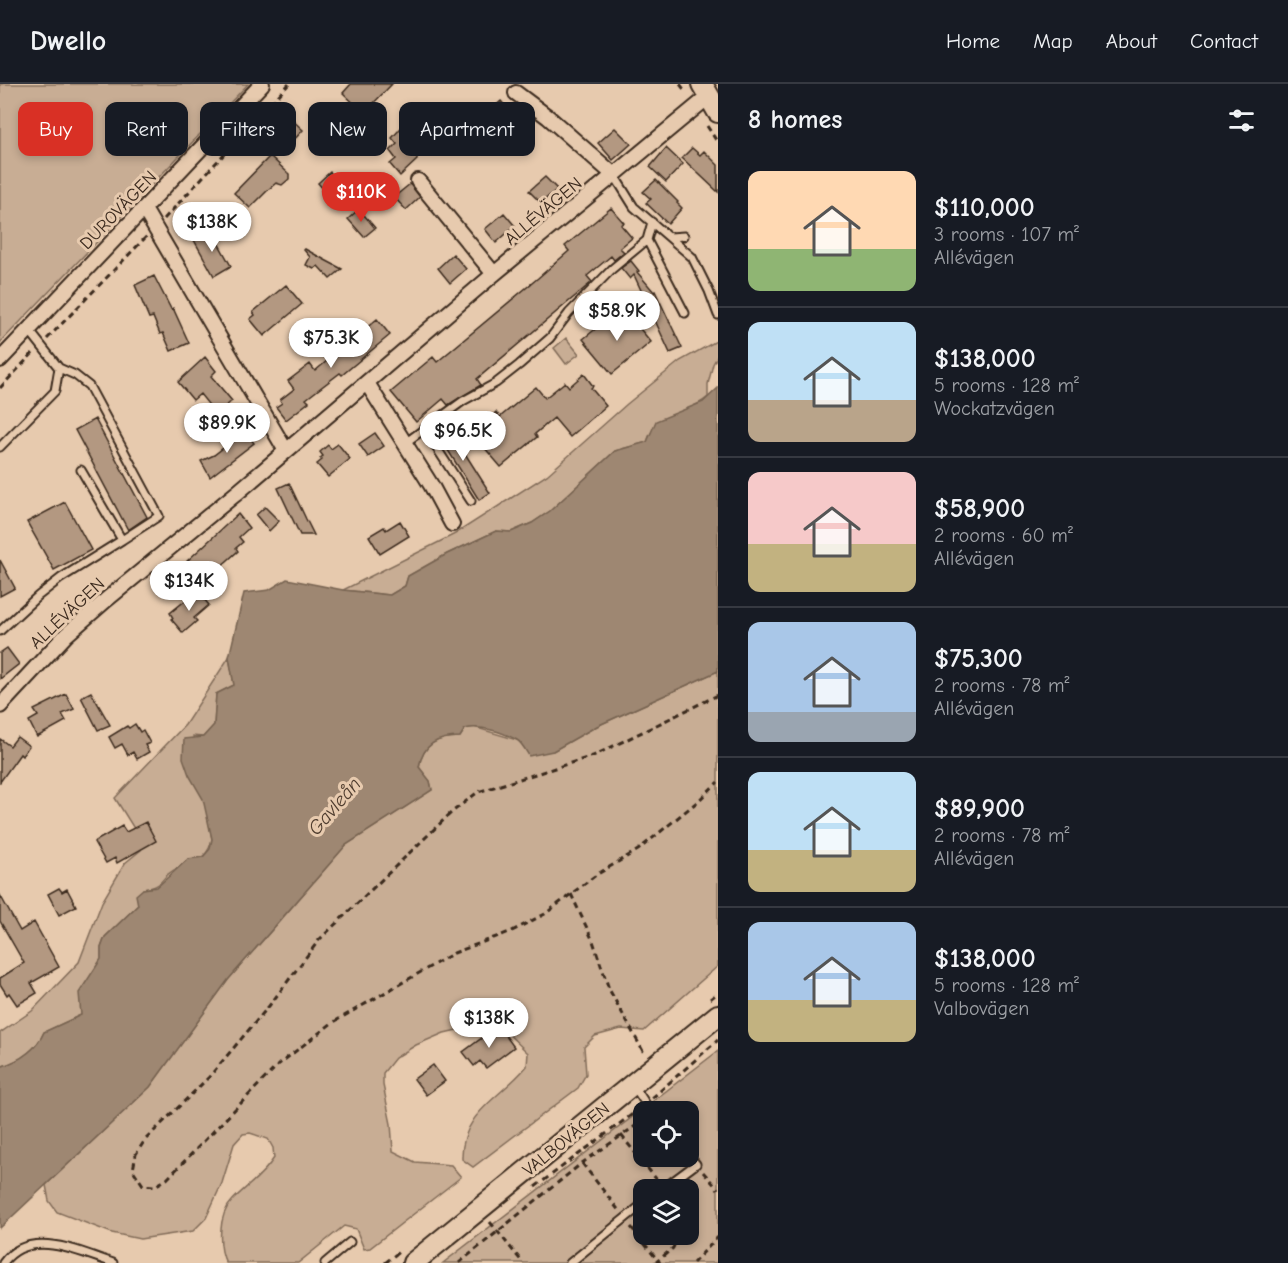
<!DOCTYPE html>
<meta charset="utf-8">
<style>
body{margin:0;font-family:"Comic Neue",sans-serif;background:#20242c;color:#f1f3f6;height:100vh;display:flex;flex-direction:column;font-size:22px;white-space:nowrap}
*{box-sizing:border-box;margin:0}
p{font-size:20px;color:#9ea1a6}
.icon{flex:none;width:33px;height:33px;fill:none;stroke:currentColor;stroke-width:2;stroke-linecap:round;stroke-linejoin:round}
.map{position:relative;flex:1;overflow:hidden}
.details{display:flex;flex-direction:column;background:#171b24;width:570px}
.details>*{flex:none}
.hud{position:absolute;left:18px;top:18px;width:570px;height:54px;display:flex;gap:12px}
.buttons{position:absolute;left:633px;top:1017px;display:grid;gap:12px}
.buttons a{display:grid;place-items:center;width:66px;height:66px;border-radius:12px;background:#171b24;box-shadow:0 3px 9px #0003;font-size:30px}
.price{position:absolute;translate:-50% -51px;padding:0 14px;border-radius:21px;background:#fff;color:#222;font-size:20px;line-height:39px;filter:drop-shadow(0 2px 3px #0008)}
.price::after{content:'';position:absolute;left:50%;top:36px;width:18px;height:14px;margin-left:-9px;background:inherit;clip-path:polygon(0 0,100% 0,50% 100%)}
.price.active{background:#d93025;color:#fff}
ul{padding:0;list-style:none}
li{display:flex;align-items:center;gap:18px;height:150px;padding:0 30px}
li+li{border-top:2px solid #363941}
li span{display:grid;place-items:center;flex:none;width:168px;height:120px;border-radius:12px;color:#555}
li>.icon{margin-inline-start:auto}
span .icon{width:72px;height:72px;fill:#fffc;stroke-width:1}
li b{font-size:26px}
h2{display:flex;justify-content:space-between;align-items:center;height:72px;padding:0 30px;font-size:26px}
.tag{padding:0 21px;border-radius:12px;background:#171b24;box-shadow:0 3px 9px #0003;font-size:21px;line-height:54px}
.tag.active{background:#d93025;color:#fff}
header{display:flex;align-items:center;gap:36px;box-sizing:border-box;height:84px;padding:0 30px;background:#171b24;border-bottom:2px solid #363941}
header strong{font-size:28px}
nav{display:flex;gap:33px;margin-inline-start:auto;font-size:21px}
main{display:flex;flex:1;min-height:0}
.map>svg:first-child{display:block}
.green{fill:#c8ad94;stroke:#826c59;stroke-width:1.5;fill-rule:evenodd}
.water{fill:#9e8772;stroke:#766250;stroke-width:1.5}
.building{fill:#b39881;stroke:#3b2a1e;stroke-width:1.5}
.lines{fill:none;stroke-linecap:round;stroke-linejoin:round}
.lane-casing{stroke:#3b2a1e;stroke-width:11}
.street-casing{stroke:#3b2a1e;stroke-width:18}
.secondary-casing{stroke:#3b2a1e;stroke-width:24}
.path{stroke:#3b2a1e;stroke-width:3;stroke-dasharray:6 4.5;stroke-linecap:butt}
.lane{stroke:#e7caae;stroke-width:7}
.street{stroke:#e7caae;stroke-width:14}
.secondary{stroke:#e7caae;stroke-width:20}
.labels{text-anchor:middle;stroke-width:6;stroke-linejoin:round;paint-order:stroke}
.street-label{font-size:18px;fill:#3b2a1e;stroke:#e7caae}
.water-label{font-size:20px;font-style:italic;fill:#4f3d2f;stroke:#e7caae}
</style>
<header>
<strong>Dwello</strong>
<nav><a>Home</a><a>Map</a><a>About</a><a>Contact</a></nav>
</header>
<main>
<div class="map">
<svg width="718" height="1179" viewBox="0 0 718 1179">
<rect width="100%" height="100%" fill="#e7caae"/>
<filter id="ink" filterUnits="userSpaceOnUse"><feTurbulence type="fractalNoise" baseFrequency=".0167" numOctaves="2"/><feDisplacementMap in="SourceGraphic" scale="12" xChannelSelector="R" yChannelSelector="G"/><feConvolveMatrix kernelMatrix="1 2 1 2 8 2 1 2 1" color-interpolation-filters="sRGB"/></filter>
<g filter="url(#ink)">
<path class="green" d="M0,0H248L0,259Z
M566,254L579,270L566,280L554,264Z
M718,256V271L713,280L708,300V313C688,331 656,327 647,358L615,367L550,427L532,439L511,448L496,447L447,470L408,492L405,502L390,511L343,506L455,450L547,391L627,320L680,277Z
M229,573L234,601L216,610L214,641L203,653L193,652L212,755C208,778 192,776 174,786C158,795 166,802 143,805L138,821L105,853L101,864V875L81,931L44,948C36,967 19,977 0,983V949L32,927L79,878L102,818L125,779L141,766L135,746L115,714L185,641Z
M718,587V882L644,947L621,945L595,952L584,963L586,990L578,1004L473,1083L462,1075C461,1028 501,1014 527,982L528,969L502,944L483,940L444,949L416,961L395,974L383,989V1001L391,1040L393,1067L415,1078L451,1081L461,1093L370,1164L364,1165L356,1145L344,1142L298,1179H226C218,1163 218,1131 232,1117C246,1102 263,1092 274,1074L273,1064L268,1055L250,1049L243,1050L234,1060L222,1099L206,1134L193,1147L140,1155L112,1149L57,1128L49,1117L46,1101L150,1003L228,896L346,761L432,706L430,697L419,683C423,660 437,653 460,653L465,645L474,643L553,667L597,642Z
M718,967V1179H443ZM644,1028H688V1072H644ZM644,1106H688V1150H644Z"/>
<path class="water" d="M718,304V587L597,642L553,667L529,672C526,667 522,659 517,656C503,648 480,641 465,645L460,653C437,653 423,660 419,683L430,697L432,706L346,761L228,896L150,1003L0,1144V983C19,977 36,967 44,948L81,931L79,909L101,875V864L105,853L138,821L136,811L143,805L157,803L188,775L203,773L210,765L212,755L203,715L189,691L183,674L184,655L203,653L214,641L216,610L234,601L229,573L244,509L269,506L287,495L343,506L390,511L405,502L408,492L447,470L496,447L511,448L532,439L550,427L615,367L647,358L656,337L703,318Z"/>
<path class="building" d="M351,0H392L364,29L343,9Z
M501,17L514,32L492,50L484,42L489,38L484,32Z
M287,31L303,46L291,59L285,52L271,66L263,58Z
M337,35L351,50L330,69L316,54Z
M407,37L421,52L417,56V76L400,92L390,80L396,75L390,67L397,60L392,54Z
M615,44L631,60L613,76L598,59Z
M666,64L683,80L666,98L650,83Z
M692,64L700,71L704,67L718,81V108L682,74Z
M270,72L289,90V95L282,101L276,99L269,105L250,124L234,109Z
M330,88L344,103L335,112L333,110L330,113L318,99Z
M545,93L557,105L541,119L529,107Z
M656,96L678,118L677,119L682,124L668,140L646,119L651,115L643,108Z
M410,100L420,113L406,126L394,113Z
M611,124L624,139L621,141L632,154L620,164L624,168L614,176L611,172L587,192L592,198L477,295L481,301L448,321L443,315L416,338L391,308L433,273L437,278L538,194L569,167L565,162Z
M359,125L375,144L364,153L348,135Z
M504,129L515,142L496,159L485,145Z
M211,146L231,182L214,192L194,156Z
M305,165L325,176L342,185L330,195L318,182L314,185L306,181L310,173L304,166Z
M453,170L466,185L450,199L438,184Z
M631,177L639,187L637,188L654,208L655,207L682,264L670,269L634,191L630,195L621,184Z
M154,192L171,225L173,224L189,259L171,267L163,249L160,250L153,233L149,234L135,201Z
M286,201L302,220L264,252L250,235L255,231L253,228Z
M626,228L651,258L612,290L583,255L608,235L611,240Z
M377,235L390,251L342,291L340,289L306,315L309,318L286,336L276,323L282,319L280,316L294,305L288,297L310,280L315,287Z
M205,273L216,287L211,292L232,317L216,330L200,310L193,316L178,298Z
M584,290L593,302L591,304L606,322L570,353L554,334L535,350L537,353L501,383L472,349L496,328L500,333L536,303L545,314L565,298L569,303Z
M95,335L147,433L128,446L75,346Z
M447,341L490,409L479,416L436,347Z
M245,347L254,359L210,393L201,377L214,371Z
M375,349L384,362L368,373L359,360Z
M338,360L350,375L328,393L317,380L322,376L320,374L323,372L320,368L328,361L331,365Z
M289,399L306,435L314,451H300L278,404Z
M65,418L91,466L54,486L27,438Z
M265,423L279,437L269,447L256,431Z
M238,430L249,444L239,453L243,458L236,464L238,467L219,484L224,490L206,503L187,477Z
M400,437L409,452L380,470L369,452L384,443L386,446Z
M0,476L15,504L0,512Z
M197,507L209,521L194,534L197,537L183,549L171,535L173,534L170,529Z
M7,564L19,580L0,595V569Z
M91,608L110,641L98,646L81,613Z
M66,610L74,625L62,630L66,637L37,653L29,637L38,632L34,626Z
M135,640L140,648L143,646L150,659L145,661L149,668L137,675L133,668L128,671L122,660L115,664L109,653L127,642L129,644Z
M17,653L29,662L22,672L20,670L0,698V655L10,662Z
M146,738L156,757L117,779L115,774L106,779L94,758L122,742L126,748Z
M59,804L62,808L67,805L76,822L59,831L48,810Z
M0,811L20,847L34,838L59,883L31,899L37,909L17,921L9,909L7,911L0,900V894L24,879L0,837Z
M494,945L499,950L503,948L514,963L486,984L480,977L474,982L463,968Z
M433,981L445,997L426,1011L414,995Z"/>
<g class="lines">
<g class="lane-casing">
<path id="lane" d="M614,91L634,123L692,173L709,207L718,231
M652,138L647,156L685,229
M670,153L684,152
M59,284L75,291L89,302L159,432L122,456
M425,346L471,417
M405,359L463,317L496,299L519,281L550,254L569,229L612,185L647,156
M0,363L55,307L59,284L29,246
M0,547L38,512L61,494L122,456L81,386
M634,1002L651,1028
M661,1106L696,1080L688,1071
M3,1179C29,1143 80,1168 113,1179
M325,1179L350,1158
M570,1179L644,1119"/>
</g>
<g class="street-casing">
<path id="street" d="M516,9L548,33L614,91
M418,97L494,190
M144,125L286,367
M0,276L262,0
M367,299L431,401L452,440
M0,622L66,551L106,516L238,408L494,190L708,13"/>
</g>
<g class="secondary-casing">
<path id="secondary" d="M702,0L718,28
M413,1179L718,931"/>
</g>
<path class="path" d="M680,0L686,8
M707,42L718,59
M164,135L289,0
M47,255L147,152
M0,304L34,268
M718,611L593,672L478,708L452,728L319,856L269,922L209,993L145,1056L136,1070L133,1086L143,1101L155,1102L167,1095L279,980L332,939L454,869L512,847L545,830L596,791L638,766L697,718L718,698
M571,810L593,857L609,905L644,969
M710,915L718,909
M652,1014L718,956
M621,1051L657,1096
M582,1079L620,1128
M703,1088L718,1105
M535,1103L638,1026
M490,1138L523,1179
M631,1143L660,1179
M385,1179L400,1167
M459,1179L582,1079L644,1036
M655,1179L673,1164L679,1150
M693,1179L718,1153"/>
<use href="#lane" class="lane"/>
<use href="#street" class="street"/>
<use href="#secondary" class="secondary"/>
</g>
</g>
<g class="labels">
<g class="street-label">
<text transform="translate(118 126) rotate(-46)" y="6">DUROVÄGEN</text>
<text transform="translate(543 127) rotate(-40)" y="6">ALLÉVÄGEN</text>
<text transform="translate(67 529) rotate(-43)" y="6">ALLÉVÄGEN</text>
<text transform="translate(566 1055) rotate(-39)" y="6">VALBOVÄGEN</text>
</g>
<g class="water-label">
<text transform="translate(334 722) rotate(-49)" y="7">Gavleån</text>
</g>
</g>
</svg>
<div class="buttons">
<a><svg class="icon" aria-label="locate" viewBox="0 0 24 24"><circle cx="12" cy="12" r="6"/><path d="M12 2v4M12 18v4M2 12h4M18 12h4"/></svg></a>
<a><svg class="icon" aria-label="layers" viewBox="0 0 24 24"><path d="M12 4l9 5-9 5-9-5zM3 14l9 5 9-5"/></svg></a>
</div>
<b class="price active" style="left:361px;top:139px">$110K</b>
<b class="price" style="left:212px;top:169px">$138K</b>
<b class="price" style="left:617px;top:258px">$58.9K</b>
<b class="price" style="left:331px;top:285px">$75.3K</b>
<b class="price" style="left:227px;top:370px">$89.9K</b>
<b class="price" style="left:463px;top:378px">$96.5K</b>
<b class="price" style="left:189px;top:528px">$134K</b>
<b class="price" style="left:489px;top:965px">$138K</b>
<div class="hud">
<a class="tag active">Buy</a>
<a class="tag">Rent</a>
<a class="tag">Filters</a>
<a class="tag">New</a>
<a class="tag">Apartment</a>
</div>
</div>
<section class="details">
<h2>8 homes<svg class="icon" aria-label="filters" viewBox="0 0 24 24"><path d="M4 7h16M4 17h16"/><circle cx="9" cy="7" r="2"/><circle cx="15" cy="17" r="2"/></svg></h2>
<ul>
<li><span style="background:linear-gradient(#ffd9b3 65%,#8fb573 0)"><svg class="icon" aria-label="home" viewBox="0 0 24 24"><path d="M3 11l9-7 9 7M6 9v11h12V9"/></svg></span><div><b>$110,000</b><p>3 rooms · 107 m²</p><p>Allévägen</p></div></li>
<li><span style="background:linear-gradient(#bfe0f5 65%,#b9a48a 0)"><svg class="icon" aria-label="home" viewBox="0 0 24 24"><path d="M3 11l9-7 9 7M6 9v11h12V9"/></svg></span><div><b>$138,000</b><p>5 rooms · 128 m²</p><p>Wockatzvägen</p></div></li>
<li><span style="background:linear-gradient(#f6c9c9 60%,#c2b280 0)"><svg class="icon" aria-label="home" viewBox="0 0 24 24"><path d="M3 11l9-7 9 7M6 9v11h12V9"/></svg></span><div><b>$58,900</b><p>2 rooms · 60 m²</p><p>Allévägen</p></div></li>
<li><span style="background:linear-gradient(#a9c7e8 75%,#9aa5b1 0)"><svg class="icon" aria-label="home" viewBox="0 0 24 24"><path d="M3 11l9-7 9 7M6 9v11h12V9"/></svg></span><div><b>$75,300</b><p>2 rooms · 78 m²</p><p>Allévägen</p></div></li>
<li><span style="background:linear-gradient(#bfe0f5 65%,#c2b280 0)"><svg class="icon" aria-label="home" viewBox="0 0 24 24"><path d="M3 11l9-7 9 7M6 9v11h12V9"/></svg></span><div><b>$89,900</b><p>2 rooms · 78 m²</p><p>Allévägen</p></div></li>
<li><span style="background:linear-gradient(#a9c7e8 65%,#c2b280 0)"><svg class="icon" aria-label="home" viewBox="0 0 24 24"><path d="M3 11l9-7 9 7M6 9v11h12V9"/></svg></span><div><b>$138,000</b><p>5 rooms · 128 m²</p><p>Valbovägen</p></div></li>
</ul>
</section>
</main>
